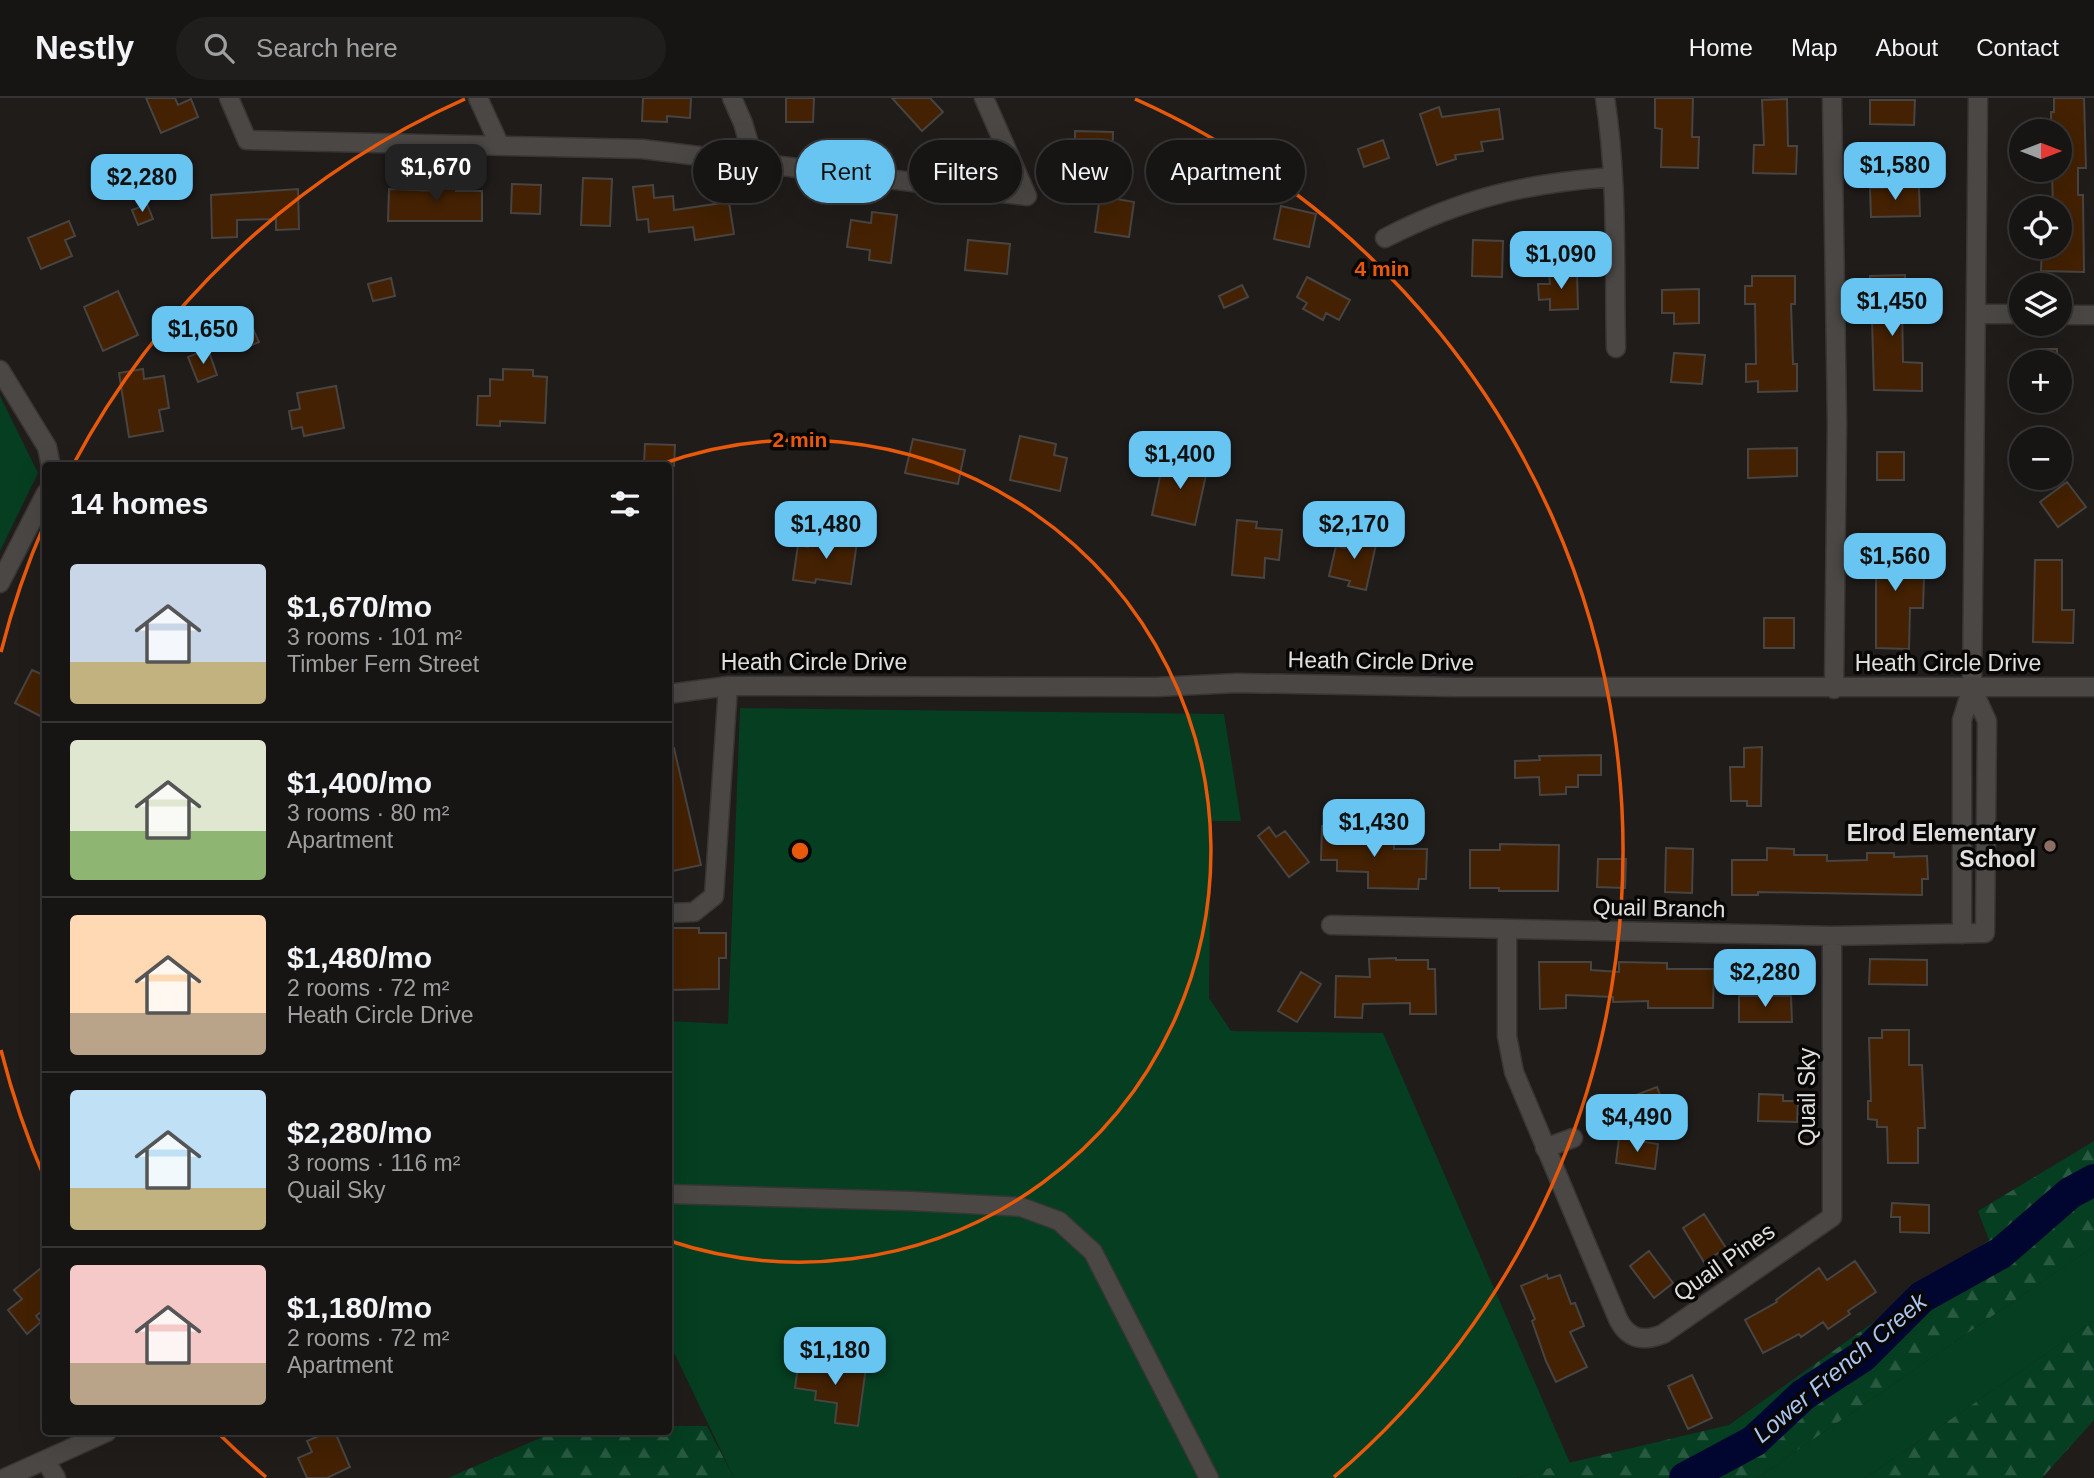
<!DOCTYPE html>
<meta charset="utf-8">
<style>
body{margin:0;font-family:Helvetica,sans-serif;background:#201e1d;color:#f1f3f6;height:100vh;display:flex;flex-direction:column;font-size:26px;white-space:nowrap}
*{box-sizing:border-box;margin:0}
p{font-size:23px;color:#9e9fa0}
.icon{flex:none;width:38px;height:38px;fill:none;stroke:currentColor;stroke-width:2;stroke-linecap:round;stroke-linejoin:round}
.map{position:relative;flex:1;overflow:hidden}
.panel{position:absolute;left:42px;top:364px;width:630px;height:973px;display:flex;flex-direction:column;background:#171514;border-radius:7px;box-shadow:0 7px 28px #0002,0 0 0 2px #363434}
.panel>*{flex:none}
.hud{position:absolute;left:693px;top:42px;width:665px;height:63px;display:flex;gap:14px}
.needle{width:46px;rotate:90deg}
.controls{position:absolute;left:2009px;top:21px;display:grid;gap:14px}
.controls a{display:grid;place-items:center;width:63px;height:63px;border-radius:50%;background:#171514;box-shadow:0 7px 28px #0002,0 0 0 2px #363434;font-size:35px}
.price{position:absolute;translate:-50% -60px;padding:0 16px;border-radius:14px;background:#68c4f0;color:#111;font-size:23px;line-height:46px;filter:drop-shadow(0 2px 4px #0008)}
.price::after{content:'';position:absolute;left:50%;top:42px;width:21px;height:16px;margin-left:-10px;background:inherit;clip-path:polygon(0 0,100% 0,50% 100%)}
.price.current{background:#222;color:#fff}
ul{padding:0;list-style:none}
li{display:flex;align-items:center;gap:21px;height:175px;padding:0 28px}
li+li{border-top:2px solid #363434}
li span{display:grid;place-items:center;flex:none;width:196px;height:140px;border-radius:7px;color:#555}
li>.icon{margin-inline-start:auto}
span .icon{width:84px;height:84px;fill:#fffc;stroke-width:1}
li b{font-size:30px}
h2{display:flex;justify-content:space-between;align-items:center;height:84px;padding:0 28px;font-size:30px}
.tag{padding:0 24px;border-radius:32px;background:#171514;box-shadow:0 7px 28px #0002,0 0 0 2px #363434;font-size:24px;line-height:63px}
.tag.current{background:#68c4f0;color:#111}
header{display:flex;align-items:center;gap:42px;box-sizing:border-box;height:98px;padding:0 35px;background:#171514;border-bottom:2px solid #363434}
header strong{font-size:33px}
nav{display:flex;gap:38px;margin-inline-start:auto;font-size:24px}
.search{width:490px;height:63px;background:#201e1d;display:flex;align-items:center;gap:18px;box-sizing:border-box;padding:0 24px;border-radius:38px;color:#9e9fa0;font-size:26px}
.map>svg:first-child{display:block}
.green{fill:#053e21}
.forest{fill:url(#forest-firs)}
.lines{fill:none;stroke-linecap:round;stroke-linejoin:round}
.river{stroke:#00062f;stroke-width:32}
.building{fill:#432102;stroke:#474442;stroke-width:2}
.minor-casing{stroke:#383635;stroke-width:21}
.minor{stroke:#4a4744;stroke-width:18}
.ring{fill:none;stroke:#e8590c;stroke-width:3.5}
.education-dot{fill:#8d6e63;stroke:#080706;stroke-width:2.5}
.labels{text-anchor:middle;stroke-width:7;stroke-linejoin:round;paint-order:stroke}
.street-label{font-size:23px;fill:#e1dfdd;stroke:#080706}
.poi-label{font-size:23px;font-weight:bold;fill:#e1dfdd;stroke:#080706;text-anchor:end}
.water-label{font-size:24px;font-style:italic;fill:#abc5f1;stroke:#080706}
.centre{fill:#e8590c;stroke:#080706;stroke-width:3.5}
.ring-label{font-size:21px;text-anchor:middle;font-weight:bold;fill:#e8590c;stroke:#080706;stroke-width:7;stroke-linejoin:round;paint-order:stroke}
</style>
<header>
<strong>Nestly</strong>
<div class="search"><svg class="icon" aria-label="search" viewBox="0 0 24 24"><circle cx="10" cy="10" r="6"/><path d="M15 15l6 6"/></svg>Search here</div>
<nav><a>Home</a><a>Map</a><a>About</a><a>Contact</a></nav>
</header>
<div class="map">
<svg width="2094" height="1380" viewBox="0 0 2094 1380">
<defs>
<pattern id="forest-firs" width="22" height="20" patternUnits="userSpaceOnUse" patternTransform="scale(1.75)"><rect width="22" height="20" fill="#053e21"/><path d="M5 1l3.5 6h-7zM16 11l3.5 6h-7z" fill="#295941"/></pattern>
</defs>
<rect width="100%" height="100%" fill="#1f1c1a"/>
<path class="green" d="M0,298L38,375L0,453Z
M740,610L1224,616L1241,723H1211L1209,900L1231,933L1383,935L1570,1365L1516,1380H734L669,1244L668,923L728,926Z
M2094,1148V1223L1865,1380H1757Z"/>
<path class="forest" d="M2094,1043V1148L1757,1380H1517L1560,1367L1729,1327L1989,1142L1978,1113Z
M2094,1223V1322L2042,1380H1865Z
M669,1328H707L734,1380H448L554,1334H668Z"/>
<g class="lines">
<path class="river" d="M1685,1380L1754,1343L1803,1297L1863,1258L1922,1199L2001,1155L2070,1095L2094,1082"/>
</g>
<path class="building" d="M146,0H175L178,7L191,1L198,19L161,35Z
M643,0H691L690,20L667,18V24L642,23Z
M786,0H814L813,24H786Z
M892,0H930L943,14L922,33Z
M1655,0H1693L1692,39H1699L1698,70L1661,69L1662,31L1655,30Z
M2054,0H2084L2086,70H2078V97H2083L2084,174L2041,173L2042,149H2060V110H2053L2052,72H2060V33H2051V14H2054Z
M1787,1L1788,48H1797L1796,76L1753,75L1754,47H1764L1762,2Z
M1870,2H1915L1914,27L1870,26Z
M1439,9L1442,19L1499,11L1503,41L1481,44L1483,53L1455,57L1456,61L1437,67L1420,16Z
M1075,33L1113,34L1112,64H1107L1106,80L1080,79L1081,51H1075Z
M1383,42L1389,60L1364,69L1358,51Z
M583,80L612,81L610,128L581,127Z
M438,82H456V93H482V123H388L389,91L438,93Z
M512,86L541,87L540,116L511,115Z
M653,87L654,100L673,98L674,112L729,104L734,136L695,142L693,129L649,134L648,121L637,122L633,89Z
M1919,89L1920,118L1871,119L1870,90Z
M298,91L299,131L276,132V121L237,122V139L212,140L211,97Z
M1100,98L1134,104L1129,139L1095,134Z
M147,106L153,121L138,127L132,112Z
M1281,108L1316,116L1309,149L1274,141Z
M872,114L897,117L891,165L869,162L870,152L847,149L851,122L871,125Z
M69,123L75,138L65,142L72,158L41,171L28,140Z
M968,142L1010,146L1007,176L965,172Z
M1473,142L1503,143L1502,179L1472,178Z
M1577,173L1578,211L1550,212V201L1539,202L1538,186H1550L1549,174Z
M1905,177L1906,206L1902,207L1903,264L1922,265V293L1874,292L1872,221H1878V193H1870V178Z
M1752,178H1795V206H1791L1793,266H1797V293L1758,294V283L1746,284V266H1756L1755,206H1745V188H1752Z
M1307,179L1350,202L1339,222L1326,215L1323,222L1303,211L1307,205L1297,199Z
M391,180L395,198L373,203L368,186Z
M1242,187L1248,199L1224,210L1219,198Z
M1699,191V225L1674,226V215H1662V192Z
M118,193L138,237L103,253L84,209Z
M248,220L259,244L238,253L227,229Z
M208,251L217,277L198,284L188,259Z
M2040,251H2057V264H2040Z
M1674,255L1705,257L1702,286L1671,284Z
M143,271L144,281L164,278L169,310L159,312L163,333L129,339L119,275Z
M503,271L533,272V278L547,279L545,325L500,323V328L477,327L478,298H490V281L503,282Z
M336,288L344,330L304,338L302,329L292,331L289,313L300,311L297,295Z
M1020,338L1056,346L1054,357L1067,360L1060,393L1010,382Z
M913,341L965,352L958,386L905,375Z
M645,346L675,347L674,368L644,366Z
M1797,350V378L1748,380V351Z
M1877,354H1904V382H1877Z
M1164,359L1208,368L1195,427L1152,417Z
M2067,384L2086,409L2058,429L2040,404Z
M1237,422L1257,424L1256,430L1282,432L1279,462L1265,460L1264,480L1232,477Z
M1348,435L1377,442L1366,492L1348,488L1350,483L1329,478L1336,448L1345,450Z
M1876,437L1907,438L1906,479H1924L1923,510H1910L1909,551L1876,550Z
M809,438L857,444L851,486L816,481L815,485L793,482L798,447L808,449Z
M2035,462H2062V512H2074L2073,545L2033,544Z
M1764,520H1794V550H1764Z
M32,572L46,578V621L15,605Z
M1762,649L1761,708H1747V703H1731L1730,669H1744V650Z
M668,650H674L701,767L668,774Z
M1601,657V677H1578V689H1566V696L1540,697L1539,679L1515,680V663L1540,662L1539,658Z
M1322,728L1357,729L1356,744L1394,743V751H1427L1426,781H1419L1418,791L1368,790V774L1337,773V762H1321Z
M1269,729L1276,739L1285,733L1309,764L1289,779L1258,738Z
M1500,746L1559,747L1558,793H1499V790H1470V752H1500Z
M1666,750L1693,751L1692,795L1665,794Z
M1767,750L1794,751V757H1827V763L1867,762V755H1894V759L1927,758L1928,781H1922V797L1758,794V797H1732V762H1767Z
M1598,761H1626L1625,790L1597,789Z
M668,830H699V835H726V860H719V891L668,892Z
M1396,860V862H1428V871H1435L1436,916H1410V905L1363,906L1362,920L1335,919L1336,878L1370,879L1369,861Z
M1870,861L1927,862V887L1869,886Z
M1539,864H1591V872L1619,874V864L1667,865V871H1714L1713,910H1648V903L1613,904V899L1566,897V910L1540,911Z
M1301,874L1321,886L1297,924L1278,913Z
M1739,898H1791L1792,924H1739Z
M1882,932H1909V967H1922L1925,1030H1918V1065H1888L1887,1029H1877V1022L1868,1021V1003H1871L1869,940H1882Z
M1657,989L1666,1013L1628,1027L1620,1003Z
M1759,996L1783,997V1003H1798L1797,1024L1758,1023Z
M1619,1040L1658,1046L1655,1071L1616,1065Z
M1892,1105L1929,1107V1135L1900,1134V1119H1891Z
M1704,1116L1726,1150L1704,1164L1683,1130Z
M1649,1153L1673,1185L1654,1200L1630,1168Z
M1855,1163L1876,1194L1848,1213L1850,1216L1828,1231L1823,1224L1801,1239L1799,1236L1763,1255L1745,1222L1777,1204L1776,1202L1819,1170L1827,1182Z
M46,1166V1210L36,1218L41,1224L27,1236L8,1212L22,1201L14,1192Z
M1547,1177L1548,1181L1560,1177L1571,1206L1575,1205L1584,1228L1570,1234L1587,1269L1556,1284L1546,1263L1532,1223L1535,1221L1521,1188Z
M799,1261L866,1269L858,1328L835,1325L837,1305L815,1302L816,1293L795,1290Z
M1692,1277L1712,1320L1688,1331L1668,1288Z
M328,1334H335L350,1369L327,1380H307L298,1360L312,1354L307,1343Z"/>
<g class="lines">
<g class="minor-casing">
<path id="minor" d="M229,0L247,42L642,51L1027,98
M478,0L499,46
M732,0L743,25L754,63
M984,0L1027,98
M1605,0C1618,82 1614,167 1616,250
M1832,0L1837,325L1834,591
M1385,140C1463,100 1526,85 1613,79
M1977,216H2021
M2060,217H2094
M0,272L47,349L51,368
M0,485L46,395
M668,596L728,588L1156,589L1237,585L1454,589H2094
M668,815L694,814L714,798L728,588
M1331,827L1832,838L1985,835L1987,623L1972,590
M1507,832V938L1514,974L1618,1221C1628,1241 1643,1244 1663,1236L1832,1119V838
M1962,836V622L1972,590L1978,0
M1545,1050L1573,1040
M668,1096L910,1103L1021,1109L1059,1123L1093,1154L1209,1380
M45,1362L56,1380
M5,1380L107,1334"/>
</g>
<use href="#minor" class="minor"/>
</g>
<g class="ring">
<path d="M659 367A411 411 0 1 1 670 1143"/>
<path d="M266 1379A823 823 0 0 1 218 1335M45 1081A823 823 0 0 1 1 952M1 554A823 823 0 0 1 45 425M73 367A823 823 0 0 1 465 1M1135 1A823 823 0 0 1 1334 1379"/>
</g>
<circle class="education-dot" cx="2050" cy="748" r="7"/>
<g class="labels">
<g class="street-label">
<text transform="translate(1381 563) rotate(1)" y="8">Heath Circle Drive</text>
<text x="814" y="572">Heath Circle Drive</text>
<text x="1948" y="573">Heath Circle Drive</text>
<text transform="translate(1659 810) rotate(1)" y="8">Quail Branch</text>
<text transform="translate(1807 999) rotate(-90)" y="8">Quail Sky</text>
<text transform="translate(1724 1164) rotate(-35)" y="8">Quail Pines</text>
</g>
<g class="poi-label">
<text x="2036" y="743">Elrod Elementary<tspan x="2036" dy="26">School</tspan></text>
</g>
<g class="water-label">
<text transform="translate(1840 1270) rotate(-40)" y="8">Lower French Creek</text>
</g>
</g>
<circle cx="800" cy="753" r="10" class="centre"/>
<g class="ring-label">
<text x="1382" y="178">4 min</text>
<text x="800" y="349">2 min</text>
</g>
</svg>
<div class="controls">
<a><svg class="needle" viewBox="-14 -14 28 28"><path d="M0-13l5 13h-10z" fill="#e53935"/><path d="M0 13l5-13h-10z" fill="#9e9fa0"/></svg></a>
<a><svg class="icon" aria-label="locate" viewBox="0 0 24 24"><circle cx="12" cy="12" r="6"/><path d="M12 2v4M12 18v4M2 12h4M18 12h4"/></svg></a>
<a><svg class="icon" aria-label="layers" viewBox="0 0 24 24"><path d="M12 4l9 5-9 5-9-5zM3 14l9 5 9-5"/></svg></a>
<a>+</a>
<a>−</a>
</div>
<b class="price" style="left:1895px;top:104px">$1,580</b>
<b class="price current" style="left:436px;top:106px">$1,670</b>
<b class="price" style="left:142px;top:116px">$2,280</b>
<b class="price" style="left:1561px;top:193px">$1,090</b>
<b class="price" style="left:1892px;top:240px">$1,450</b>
<b class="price" style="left:203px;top:268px">$1,650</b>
<b class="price" style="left:1180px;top:393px">$1,400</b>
<b class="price" style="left:826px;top:463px">$1,480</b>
<b class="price" style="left:1354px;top:463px">$2,170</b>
<b class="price" style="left:1895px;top:495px">$1,560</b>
<b class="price" style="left:1374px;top:761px">$1,430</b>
<b class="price" style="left:1765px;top:911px">$2,280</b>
<b class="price" style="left:1637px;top:1056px">$4,490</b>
<b class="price" style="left:835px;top:1289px">$1,180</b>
<div class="hud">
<a class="tag">Buy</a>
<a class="tag current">Rent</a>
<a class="tag">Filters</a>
<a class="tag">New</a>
<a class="tag">Apartment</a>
</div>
<section class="panel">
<h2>14 homes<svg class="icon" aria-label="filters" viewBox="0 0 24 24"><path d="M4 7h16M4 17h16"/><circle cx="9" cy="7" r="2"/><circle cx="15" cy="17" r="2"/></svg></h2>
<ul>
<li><span style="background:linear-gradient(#c9d6e8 70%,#c2b280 0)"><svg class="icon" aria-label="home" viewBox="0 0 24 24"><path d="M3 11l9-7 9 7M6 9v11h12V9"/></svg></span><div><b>$1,670/mo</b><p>3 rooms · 101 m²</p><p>Timber Fern Street</p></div></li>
<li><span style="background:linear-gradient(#dfe7d0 65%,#8fb573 0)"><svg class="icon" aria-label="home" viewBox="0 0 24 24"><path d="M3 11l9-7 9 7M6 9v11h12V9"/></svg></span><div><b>$1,400/mo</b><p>3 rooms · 80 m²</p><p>Apartment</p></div></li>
<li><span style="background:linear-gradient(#ffd9b3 70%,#b9a48a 0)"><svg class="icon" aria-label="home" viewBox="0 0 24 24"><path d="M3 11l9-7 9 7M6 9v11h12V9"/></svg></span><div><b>$1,480/mo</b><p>2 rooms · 72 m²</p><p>Heath Circle Drive</p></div></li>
<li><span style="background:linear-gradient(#bfe0f5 70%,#c2b280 0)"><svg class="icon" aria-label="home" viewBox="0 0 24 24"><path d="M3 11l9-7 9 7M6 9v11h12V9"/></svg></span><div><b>$2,280/mo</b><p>3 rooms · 116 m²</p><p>Quail Sky</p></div></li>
<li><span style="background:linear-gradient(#f6c9c9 70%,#b9a48a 0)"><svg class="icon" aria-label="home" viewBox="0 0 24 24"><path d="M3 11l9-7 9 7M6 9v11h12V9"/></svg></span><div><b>$1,180/mo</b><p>2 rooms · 72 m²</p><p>Apartment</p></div></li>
</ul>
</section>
</div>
